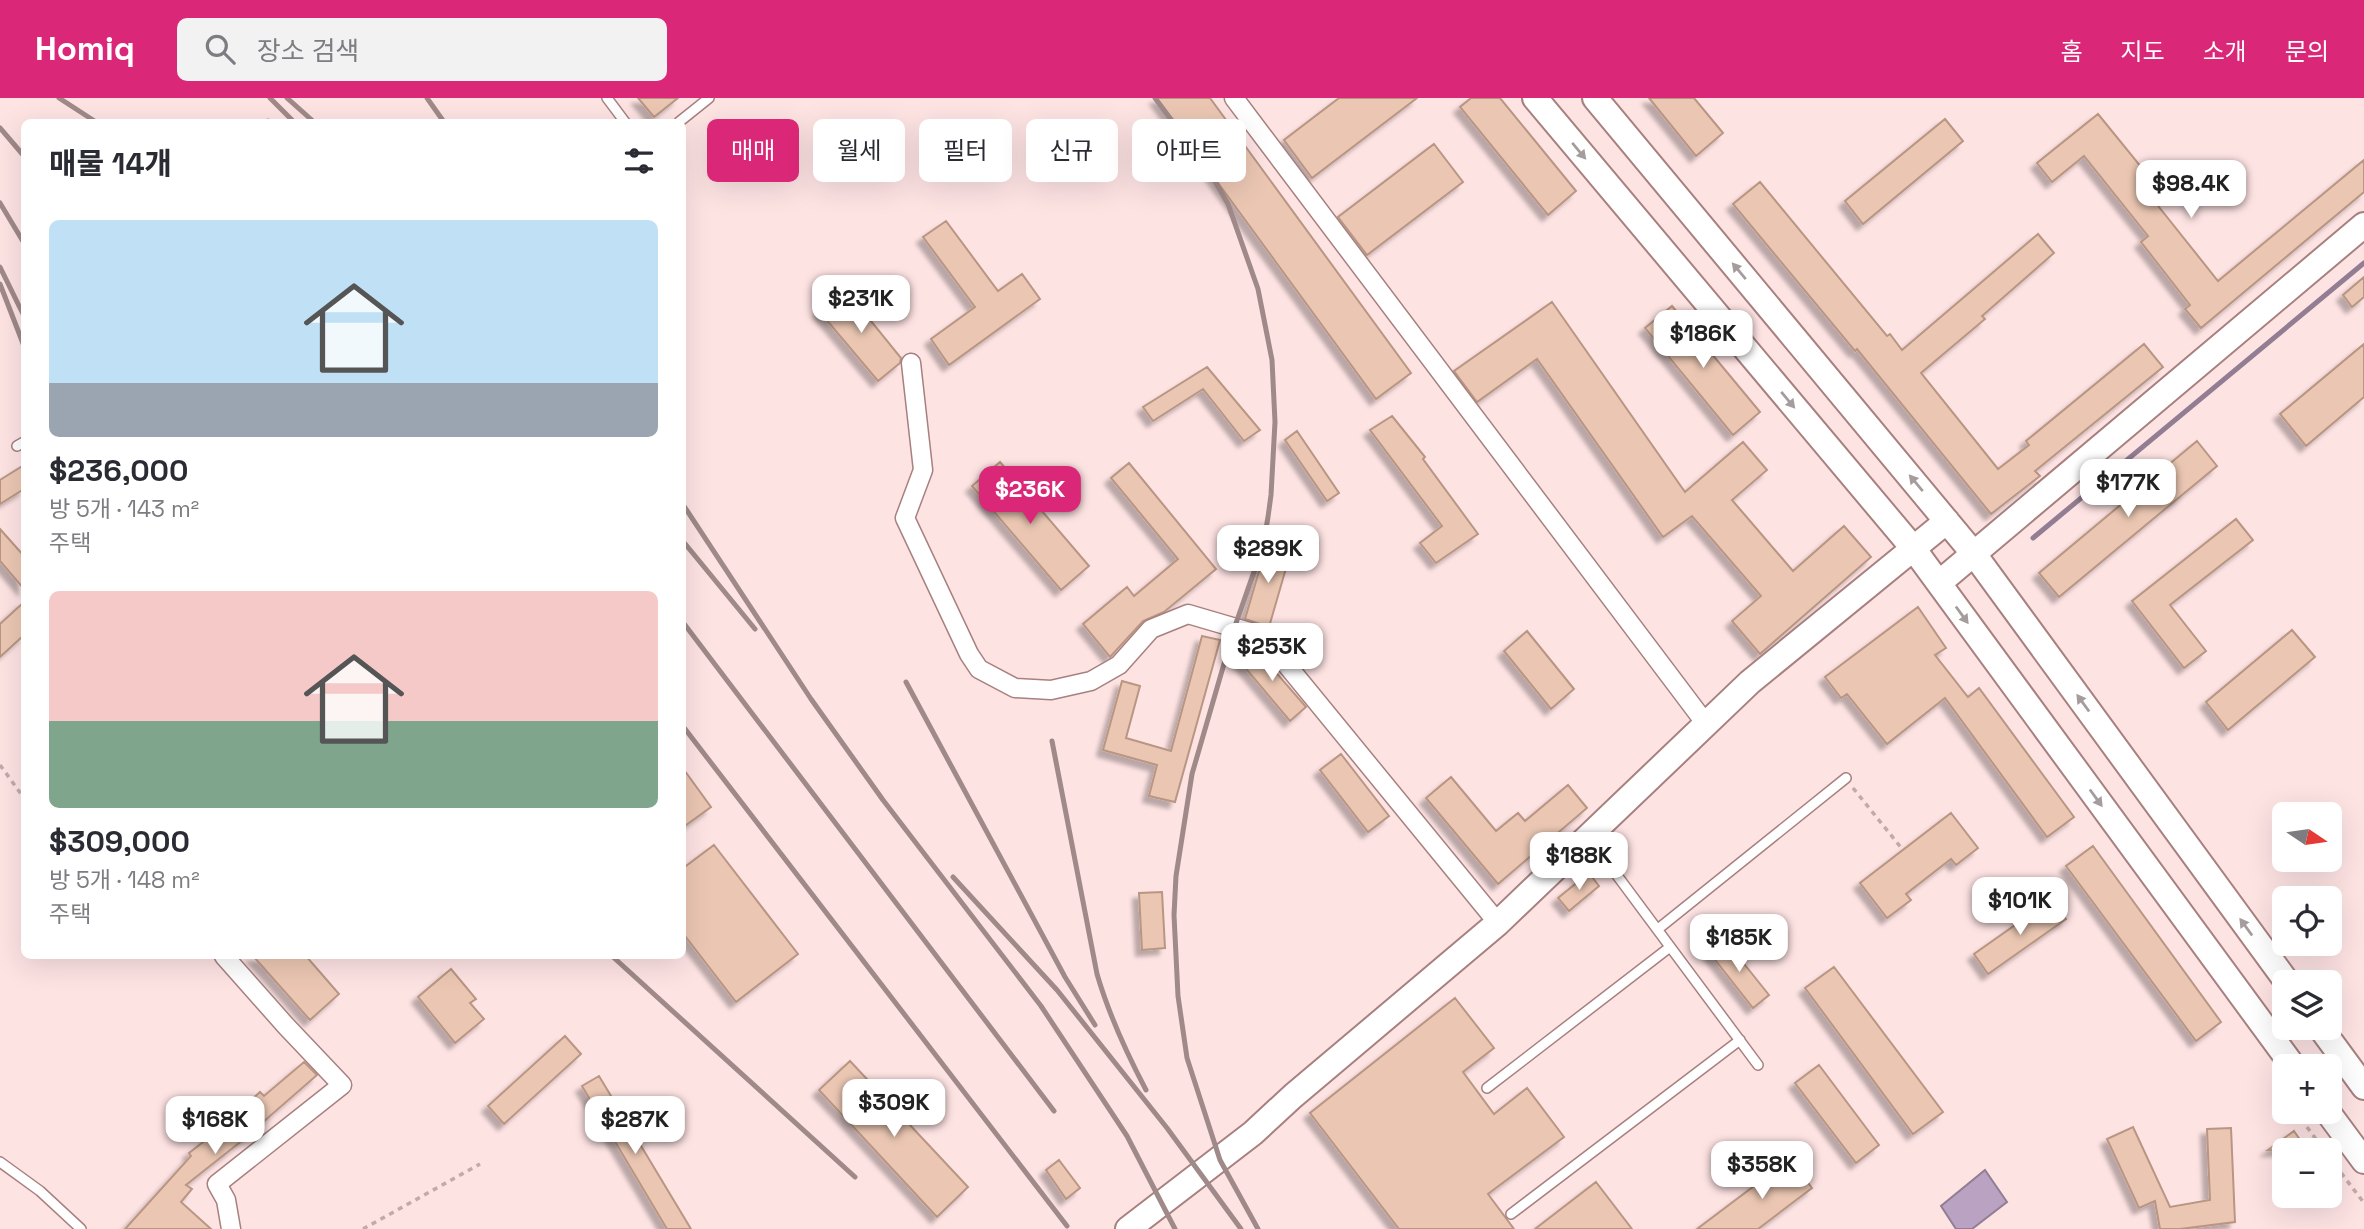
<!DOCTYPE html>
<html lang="ko">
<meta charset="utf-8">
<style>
body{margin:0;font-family:"Space Grotesk","Noto Sans KR",sans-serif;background:#f2f2f3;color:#2b2b33;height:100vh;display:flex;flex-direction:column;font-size:26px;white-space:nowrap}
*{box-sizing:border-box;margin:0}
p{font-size:23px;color:#7c7c81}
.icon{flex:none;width:38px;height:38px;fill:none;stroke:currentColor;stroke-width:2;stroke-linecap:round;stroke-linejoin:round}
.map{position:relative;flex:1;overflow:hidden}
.sheet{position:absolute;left:21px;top:21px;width:665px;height:840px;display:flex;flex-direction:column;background:#fff;border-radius:10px;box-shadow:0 7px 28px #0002}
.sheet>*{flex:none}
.guide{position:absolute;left:707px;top:21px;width:665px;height:63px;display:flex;gap:14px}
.needle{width:46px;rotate:103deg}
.buttons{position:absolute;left:2272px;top:704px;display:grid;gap:14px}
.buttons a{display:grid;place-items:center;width:70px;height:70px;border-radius:10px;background:#fff;box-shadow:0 7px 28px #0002;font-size:35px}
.price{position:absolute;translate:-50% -60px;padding:0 16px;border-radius:14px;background:#fff;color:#222;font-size:23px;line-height:46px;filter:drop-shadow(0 2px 4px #0008)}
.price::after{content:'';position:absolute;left:50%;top:42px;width:21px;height:16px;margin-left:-10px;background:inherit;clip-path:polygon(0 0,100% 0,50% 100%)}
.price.on{background:#db2777;color:#fff}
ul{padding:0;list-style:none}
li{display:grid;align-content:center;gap:14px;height:371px;padding:0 28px}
li span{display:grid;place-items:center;height:217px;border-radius:10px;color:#555}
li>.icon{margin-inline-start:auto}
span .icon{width:126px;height:126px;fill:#fffc;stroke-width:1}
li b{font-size:30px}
h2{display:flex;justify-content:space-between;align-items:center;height:84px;padding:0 28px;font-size:30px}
.chip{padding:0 24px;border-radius:10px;background:#fff;box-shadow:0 7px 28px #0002;font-size:24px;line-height:63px}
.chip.on{background:#db2777;color:#fff}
header{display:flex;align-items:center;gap:42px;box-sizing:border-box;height:98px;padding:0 35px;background:#db2777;color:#fff}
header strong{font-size:33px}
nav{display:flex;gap:38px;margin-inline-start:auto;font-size:24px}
.search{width:490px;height:63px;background:#f2f2f3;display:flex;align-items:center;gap:18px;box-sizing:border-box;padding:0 24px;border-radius:10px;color:#7c7c81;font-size:26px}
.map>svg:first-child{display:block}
.water{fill:#baa2c2;stroke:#927d93;stroke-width:2}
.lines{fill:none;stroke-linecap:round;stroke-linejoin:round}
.stream{stroke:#927d93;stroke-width:5}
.building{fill:#ebc7b3;stroke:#b89683;stroke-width:2;filter:url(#shadow)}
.lane-casing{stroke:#a7807f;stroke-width:12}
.street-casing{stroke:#a7807f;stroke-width:21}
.secondary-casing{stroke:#a7807f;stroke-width:28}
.path{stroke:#c2aaaa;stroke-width:3.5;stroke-dasharray:5 5;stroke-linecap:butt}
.lane{stroke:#fff;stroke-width:9}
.street{stroke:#fff;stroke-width:18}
.secondary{stroke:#fff;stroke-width:24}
.rail{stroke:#9f8989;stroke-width:5}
.oneway{fill:#a59d9d}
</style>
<header>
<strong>Homiq</strong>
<div class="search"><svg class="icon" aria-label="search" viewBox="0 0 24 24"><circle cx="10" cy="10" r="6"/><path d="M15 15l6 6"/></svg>장소 검색</div>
<nav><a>홈</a><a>지도</a><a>소개</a><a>문의</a></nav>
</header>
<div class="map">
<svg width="2364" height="1131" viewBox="0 0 2364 1131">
<defs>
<filter id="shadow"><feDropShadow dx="-6" dy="6" stdDeviation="2" flood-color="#0004"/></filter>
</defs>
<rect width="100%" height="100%" fill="#fee3e3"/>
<path class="water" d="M1985,1072L2007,1104L1972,1131H1956L1941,1108Z"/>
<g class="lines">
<path class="stream" d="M2033,440L2364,165"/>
</g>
<path class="building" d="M638,0H678L654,19Z
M1156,0H1210L1411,275L1376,301Z
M1339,0H1417L1312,80L1284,42Z
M1471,0H1500L1576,93L1548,117L1460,9Z
M1649,0H1694L1723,35L1696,58Z
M2098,16L2164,97L2155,104L2218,183L2364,62V94L2201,230L2185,211L2190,207L2141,144L2148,138L2084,58L2052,84L2037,65Z
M1945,21L1963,43L1863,126L1845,103Z
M1434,46L1463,84L1367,157L1338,119Z
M1760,84L1887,238L1890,236L1902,252L2038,136L2054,155L1982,218L1985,221L1921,275L1998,371L2029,347L2026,343L2144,246L2163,269L2035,373L2040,378L1991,416L1857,251L1855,253L1733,106Z
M946,123L998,193L1022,176L1040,201L949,267L931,241L975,209L923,139Z
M2364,179V199L2352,209L2343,197Z
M845,191L901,260L900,265L878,283L819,213Z
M1552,204L1685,394L1743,344L1767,372L1732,402L1793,473L1844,428L1871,459L1760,556L1732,523L1761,498L1692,418L1663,439L1537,261L1477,304L1454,273Z
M1672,208L1760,314L1733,337L1645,230Z
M2364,246V299L2306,348L2280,316Z
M1207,269L1260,332L1244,343L1203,291L1153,323L1143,309Z
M1392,318L1425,359L1423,361L1478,436L1436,465L1420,445L1442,428L1370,332Z
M1297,333L1339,395L1327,403L1285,342Z
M2197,343L2217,368L2059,499L2039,475Z
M1000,364L1089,468L1061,492L972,388Z
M1129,365L1216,471L1164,514L1143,523L1110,559L1083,526L1127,489L1134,498L1178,461L1111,380Z
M24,367V391L0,406V382Z
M2236,421L2253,442L2170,507L2206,553L2184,570L2132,503Z
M0,431L24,458V491L0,463Z
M1267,446L1291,453L1269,529L1245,521Z
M24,504V537L0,559V526Z
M1918,509L1946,550L1935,557L1968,599L1979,590L2074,719L2047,739L1945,600L1887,646L1847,596L1841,600L1825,579Z
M2292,532L2315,559L2228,632L2206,604Z
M1527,533L1574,591L1551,611L1504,553Z
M1202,538L1220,542L1175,704L1149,698L1157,667L1103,652L1122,583L1140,588L1126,640L1171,653Z
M1252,547L1306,609L1290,623L1237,560Z
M1341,656L1389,718L1368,734L1320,672Z
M682,669L711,709L682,730Z
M1451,679L1496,733L1518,715L1525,723L1568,687L1587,710L1498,786L1426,700Z
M1951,715L1978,750L1956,767L1951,761L1906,796L1911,802L1887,820L1860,785Z
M714,747L798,856L736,904L682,834V771Z
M2093,748L2221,924L2196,943L2066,768Z
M1589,775L1599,788L1569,813L1558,800Z
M1162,794L1165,850L1142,852L1139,795Z
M2052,801L2066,821L1988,876L1974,856Z
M1725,842L1769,897L1753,910L1709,854Z
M253,858H306L339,896L310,922Z
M1834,869L1943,1014L1913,1036L1805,890Z
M451,871L476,901L470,905L484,921L455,945L418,899Z
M1455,900L1494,950L1463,974L1494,1016L1527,990L1564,1039L1488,1096L1514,1131H1399L1310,1015Z
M565,938L581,956L504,1026L488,1008Z
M850,963L968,1089L937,1119L819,992Z
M304,964L317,977L239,1045L186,1087L192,1091L181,1104L211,1131H125L191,1058L189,1055L216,1034L213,1030L240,1012L260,994L264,998Z
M1819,967L1879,1047L1856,1065L1795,985Z
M599,978L691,1131H667L582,988Z
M2133,1029L2170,1109L2210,1102L2207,1031L2231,1030L2235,1124L2180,1131H2160L2155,1103L2139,1110L2107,1041Z
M2294,1033L2307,1052H2268Z
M1790,1061L1812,1090L1758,1131H1697Z
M1059,1062L1080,1090L1066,1101L1046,1072Z
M1596,1084L1632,1131H1535Z"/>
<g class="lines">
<g class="lane-casing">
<path id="lane" d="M607,0L625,24
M679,24L709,0
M17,348L24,344
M1590,741L1758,967
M1658,831L1846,680
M1487,990L1670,849
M0,1064L40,1093L81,1131
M1511,1116L1740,942"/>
</g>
<g class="street-casing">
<path id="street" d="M1234,0L1706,626
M911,265L923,372L905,420L969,556L979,571L1015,590L1051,592L1091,583L1119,567L1151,531L1188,516L1263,538L1498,825
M224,858L286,928L342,987L217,1086L226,1102L231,1131"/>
</g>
<g class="secondary-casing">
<path id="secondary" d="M1535,0L1913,450L2293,968
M1595,0L1974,456L2287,884
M1939,485L2364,127
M2320,929L2364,989
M2327,1013L2364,1063
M1128,1131L1253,1035L1293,998L1498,825L1750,584L1947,423"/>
</g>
<path class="path" d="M0,667L24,700
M1853,690L1903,752
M2284,993L2281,995L2284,999
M2295,1013L2324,1052
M2329,1059L2364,1105
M363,1131L480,1066"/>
<use href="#lane" class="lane"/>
<use href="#street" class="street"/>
<use href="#secondary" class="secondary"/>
<path class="rail" d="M59,0L96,24
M270,0L294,24
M287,0L314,24
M427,0L444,24
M1155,0L1208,71L1228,106L1258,191L1272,262L1275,324L1271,397L1268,419L1263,448L1235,528L1192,676L1176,778L1174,817L1178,898L1187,960L1220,1062L1258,1131
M268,23L270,24
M0,30L24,58
M0,105L24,145
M0,169L24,218
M0,186L24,248
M682,405L811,601L883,702L1041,908L1127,1038L1175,1131
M682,442L755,531
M682,523L1054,1013
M906,584L1065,879L1095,927
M682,627L1067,1128
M1052,643L1097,876C1109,917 1126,954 1146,992
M953,779L1057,892L1167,1030L1241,1131
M612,858L855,1079"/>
</g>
<defs><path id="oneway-solid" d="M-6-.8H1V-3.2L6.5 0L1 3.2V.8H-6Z" transform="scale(1.75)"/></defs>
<g class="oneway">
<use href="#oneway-solid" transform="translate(1579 53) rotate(50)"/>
<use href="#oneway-solid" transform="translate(1739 173) rotate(-130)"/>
<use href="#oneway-solid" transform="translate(1788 302) rotate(50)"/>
<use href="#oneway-solid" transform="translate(1916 385) rotate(-130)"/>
<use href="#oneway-solid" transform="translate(1962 517) rotate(54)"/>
<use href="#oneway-solid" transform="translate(2083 605) rotate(-126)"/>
<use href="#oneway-solid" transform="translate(2096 700) rotate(54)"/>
<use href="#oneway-solid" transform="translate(2246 829) rotate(-126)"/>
</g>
</svg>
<div class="buttons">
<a><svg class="needle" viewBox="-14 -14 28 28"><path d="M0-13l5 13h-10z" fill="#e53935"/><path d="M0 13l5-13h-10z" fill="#7c7c81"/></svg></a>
<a><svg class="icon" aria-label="locate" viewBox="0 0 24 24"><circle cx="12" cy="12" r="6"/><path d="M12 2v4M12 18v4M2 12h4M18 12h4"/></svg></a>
<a><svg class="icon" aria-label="layers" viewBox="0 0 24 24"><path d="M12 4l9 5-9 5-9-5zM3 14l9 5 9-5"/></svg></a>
<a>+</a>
<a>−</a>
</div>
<b class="price" style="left:2191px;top:122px">$98.4K</b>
<b class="price" style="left:861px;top:237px">$231K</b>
<b class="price" style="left:1703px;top:272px">$186K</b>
<b class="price" style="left:2128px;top:421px">$177K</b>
<b class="price on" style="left:1030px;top:428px">$236K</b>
<b class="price" style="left:1268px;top:487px">$289K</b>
<b class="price" style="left:1272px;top:585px">$253K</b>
<b class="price" style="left:1579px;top:794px">$188K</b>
<b class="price" style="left:2020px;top:839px">$101K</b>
<b class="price" style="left:1739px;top:876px">$185K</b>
<b class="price" style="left:894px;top:1041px">$309K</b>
<b class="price" style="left:215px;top:1058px">$168K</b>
<b class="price" style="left:635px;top:1058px">$287K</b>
<b class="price" style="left:1762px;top:1103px">$358K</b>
<div class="guide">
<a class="chip on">매매</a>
<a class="chip">월세</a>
<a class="chip">필터</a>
<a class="chip">신규</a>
<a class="chip">아파트</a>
</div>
<section class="sheet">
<h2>매물 14개<svg class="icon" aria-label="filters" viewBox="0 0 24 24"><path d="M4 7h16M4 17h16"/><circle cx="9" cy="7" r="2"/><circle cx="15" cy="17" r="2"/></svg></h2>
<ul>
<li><span style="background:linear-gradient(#bfe0f5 75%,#9aa5b1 0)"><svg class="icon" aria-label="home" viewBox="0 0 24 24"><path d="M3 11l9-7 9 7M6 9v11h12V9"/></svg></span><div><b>$236,000</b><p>방 5개 · 143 m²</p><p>주택</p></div></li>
<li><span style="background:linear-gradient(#f6c9c9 60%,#7fa58c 0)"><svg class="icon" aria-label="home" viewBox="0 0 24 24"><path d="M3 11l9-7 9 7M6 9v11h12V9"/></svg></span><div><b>$309,000</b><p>방 5개 · 148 m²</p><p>주택</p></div></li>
</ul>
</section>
</div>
